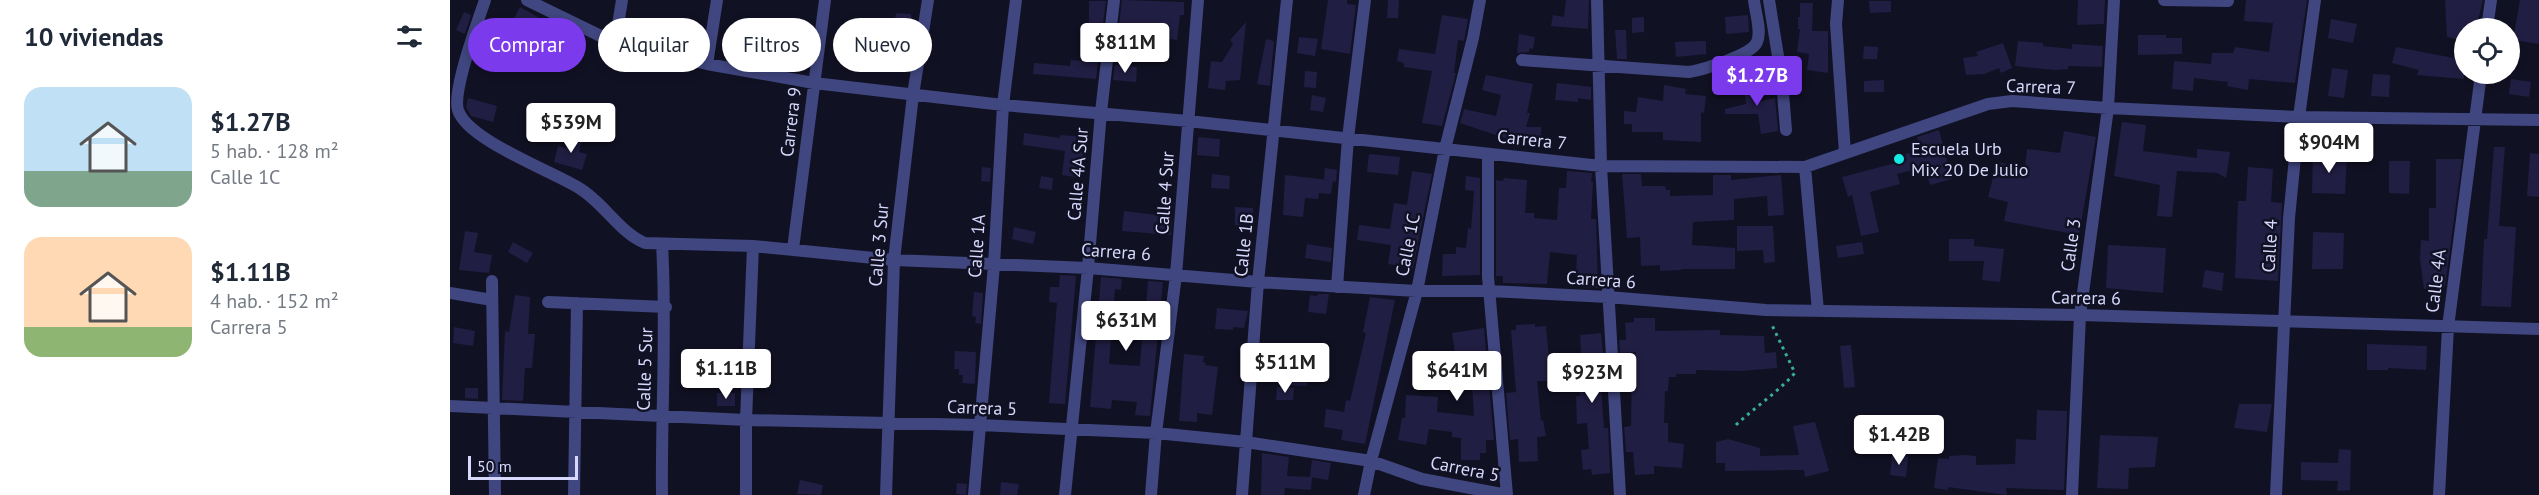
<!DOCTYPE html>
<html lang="es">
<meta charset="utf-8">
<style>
body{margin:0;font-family:"PT Sans",sans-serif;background:#f6f6f7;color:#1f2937;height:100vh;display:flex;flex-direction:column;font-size:22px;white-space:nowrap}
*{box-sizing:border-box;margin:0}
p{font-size:20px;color:#747a83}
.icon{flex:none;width:33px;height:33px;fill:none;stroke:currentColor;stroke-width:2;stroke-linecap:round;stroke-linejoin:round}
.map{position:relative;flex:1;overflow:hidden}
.sheet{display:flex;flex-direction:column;background:#fff;width:450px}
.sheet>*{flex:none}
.guide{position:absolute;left:18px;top:18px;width:570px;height:54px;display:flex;gap:12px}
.tools{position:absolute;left:2004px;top:18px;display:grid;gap:12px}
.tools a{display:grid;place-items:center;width:66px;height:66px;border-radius:50%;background:#fff;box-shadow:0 3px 9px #0003;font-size:30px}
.scale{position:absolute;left:18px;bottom:15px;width:110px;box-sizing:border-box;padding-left:6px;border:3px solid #d7d8fc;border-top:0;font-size:16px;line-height:21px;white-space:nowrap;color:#d7d8fc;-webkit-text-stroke:4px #111124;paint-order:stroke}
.price{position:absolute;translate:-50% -51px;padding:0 14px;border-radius:6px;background:#fff;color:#222;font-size:20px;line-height:39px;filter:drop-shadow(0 2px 3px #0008)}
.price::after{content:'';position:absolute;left:50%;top:36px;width:18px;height:14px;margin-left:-9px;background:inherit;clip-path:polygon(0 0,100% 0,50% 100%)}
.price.on{background:#7c3aed;color:#fff}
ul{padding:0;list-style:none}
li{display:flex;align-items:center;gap:18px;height:150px;padding:0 24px}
li span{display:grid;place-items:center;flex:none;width:168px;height:120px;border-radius:18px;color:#555}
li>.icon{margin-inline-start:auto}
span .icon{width:72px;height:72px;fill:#fffc;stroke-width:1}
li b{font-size:26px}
h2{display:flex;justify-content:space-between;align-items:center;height:72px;padding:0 24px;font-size:26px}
.tag{padding:0 21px;border-radius:27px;background:#fff;box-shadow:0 3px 9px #0003;font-size:21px;line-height:54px}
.tag.on{background:#7c3aed;color:#fff}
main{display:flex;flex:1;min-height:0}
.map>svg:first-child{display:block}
.building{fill:#211e43}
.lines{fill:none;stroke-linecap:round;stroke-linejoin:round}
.path{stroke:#3aad96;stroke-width:3;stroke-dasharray:3 4.5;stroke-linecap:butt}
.minor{stroke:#40467f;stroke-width:12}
.poi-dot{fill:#14eae3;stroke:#111124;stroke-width:2}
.labels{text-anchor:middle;stroke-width:5;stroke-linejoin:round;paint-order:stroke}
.street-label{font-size:18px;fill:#d7d8fc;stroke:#111124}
.poi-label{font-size:18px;fill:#d7d8fc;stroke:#111124;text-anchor:start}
</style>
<main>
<section class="sheet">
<h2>10 viviendas<svg class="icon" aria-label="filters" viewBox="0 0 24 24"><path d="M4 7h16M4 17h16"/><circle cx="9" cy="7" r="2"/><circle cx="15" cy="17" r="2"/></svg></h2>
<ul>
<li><span style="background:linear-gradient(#bfe0f5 70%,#7fa58c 0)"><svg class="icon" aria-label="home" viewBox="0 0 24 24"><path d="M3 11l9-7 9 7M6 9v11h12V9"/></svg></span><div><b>$1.27B</b><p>5 hab. · 128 m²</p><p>Calle 1C</p></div></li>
<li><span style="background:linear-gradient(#ffd9b3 75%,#8fb573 0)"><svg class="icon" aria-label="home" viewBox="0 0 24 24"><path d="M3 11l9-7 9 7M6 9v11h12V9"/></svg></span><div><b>$1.11B</b><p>4 hab. · 152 m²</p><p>Carrera 5</p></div></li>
</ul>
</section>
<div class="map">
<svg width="2089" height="495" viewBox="0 0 2089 495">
<rect width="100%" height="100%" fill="#111124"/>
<path class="building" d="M672,0L734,2V15H730L727,40L712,38L714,29L681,28V25H669Z
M878,0H897V4L906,5L900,54L871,49Z
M938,0H949L948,18H937Z
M1116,0H1139L1138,29L1101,26L1103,15L1114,17Z
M1628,0H1655L1654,24L1627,25Z
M1796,0H1857L1845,83L1799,79L1798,90L1777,86L1778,82L1744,78L1743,91L1722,89L1724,61L1761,64L1762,53H1783L1785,47L1819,52L1823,23L1794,21Z
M1995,0H2033L2026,28H2014V41L1997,37Z
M2070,0H2089V44L2063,40Z
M639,1H656L653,24H639Z
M1419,1H1441V12L1420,13Z
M1350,3H1363L1362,31H1378V73L1357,70L1359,54L1347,52L1350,29H1348V17H1350Z
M70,7L93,20L87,30L80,26L76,32L61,24Z
M14,12L21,15L15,34L6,30Z
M446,13L461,14L464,28L444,27Z
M992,15L1018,19L1014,41L1008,40L1004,73H1006L992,126L972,123L982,71L954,67V63L947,61L949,49L985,54Z
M1298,15L1299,32L1276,34L1275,17Z
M1194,17V32L1182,33V18Z
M1881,19L1907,24L1903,43L1878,38Z
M37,21L58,32L45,55L28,46Z
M796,22L790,80L776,81L775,90L758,88L761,61L772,62L783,44L780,40Z
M1165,30H1176L1177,59H1167Z
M1069,34L1085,37L1083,49L1080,48L1079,52L1067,53Z
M1688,35H1716V38H1732V54L1688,55Z
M849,37L868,39L865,56L847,53Z
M816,39L824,41L820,86L807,84Z
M1256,41V54L1226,57L1225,42Z
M1568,41L1593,43V46L1622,49V44L1653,46L1652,67L1618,66V69L1605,70L1565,66Z
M1553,43L1562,68L1551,73L1549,68L1534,74L1516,75L1513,58L1528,56L1526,52Z
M1414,46L1428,47L1427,59H1413Z
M1946,47L2014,60V79L1967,75L1969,70L1942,63Z
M621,60L648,62L646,79L583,74L584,63L620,66Z
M665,65L687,67L686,82L663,80Z
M1882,68L1898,70L1894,98L1878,96Z
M855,71L867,72L866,88L854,87Z
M1303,73L1307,102L1325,98L1328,131L1311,134L1308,114H1275V109L1296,104L1292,74Z
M1923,74L1940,75L1939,97L1921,96Z
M1036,75L1083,84L1077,113H1080L1076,127H1091V142L1064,141L1010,123L1014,109L1046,116L1051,95L1032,90Z
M2061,79L2081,82L2079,97L2059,94Z
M1434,80V92H1414V81Z
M1107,83L1141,87V100L1128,98V102L1105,100Z
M1214,85L1236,89L1235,94L1256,96L1254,113L1251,112V142L1213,140V132H1182V124H1174V111L1186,112L1188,97L1213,101Z
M862,95L876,98L873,112L860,110Z
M18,98L47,106L43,122L21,116L16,107Z
M1672,122L1696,125L1693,151L1747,158V149L1780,152L1776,178L1767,173L1727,171L1722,217L1707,216L1710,185L1664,176Z
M1489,130L1502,179L1480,185L1475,167L1447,174L1450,184L1420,192L1429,232L1411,236L1402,195L1398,197L1392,177L1457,160L1455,154L1471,151L1467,137Z
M1614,131L1646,137L1629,235L1554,221L1558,202L1538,197L1547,162L1575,168L1577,149L1610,153Z
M574,133L610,138V135L636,137L631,178L612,175L615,151L573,145Z
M120,136L132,140L129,152L137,154L132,170L104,162L108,146L116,148Z
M748,137L770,139L769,157L747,155Z
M2044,147H2055L2049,226L2066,227L2061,307L2031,306L2034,239H2037Z
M2080,153L2089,154V197L2077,196Z
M919,154L950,157L948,175L917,172Z
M1863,154L1897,155L1895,194L1862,193Z
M1986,159H2012L1995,286L1974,289L1970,259L1971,240L1979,241V208H1986Z
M1939,161H1960L1959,194L1939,193Z
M532,167L541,168L540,182L531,181Z
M1798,167L1823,169L1821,202L1832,203L1828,281L1785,278L1788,201H1796Z
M875,168L887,170L886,182L883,181L881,194L869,193L868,199L855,198L853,217L833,215L835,175L878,180L874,179Z
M962,171L982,174L963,268L938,264L941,245L907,240L909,225L940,229L944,203L957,205Z
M1117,171L1142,173L1141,182H1143L1141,219H1146L1148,288L1129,287V274H1126L1127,255L1100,252L1097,284L1053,283V276H1046V180L1053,181L1054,178L1077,180L1075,213H1084V218L1107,220L1109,188H1116Z
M762,174L780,176L779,189L761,188Z
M1172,174H1191L1192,186H1215L1216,190H1220V196L1263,195V175H1281V180L1331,175L1334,215L1318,216L1317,196L1284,199V220L1243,222L1242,245L1285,248V269H1231V270L1210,271V265L1191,266L1190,237L1177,238Z
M591,176L603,178L602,190L589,188Z
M1016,176L1030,178V275L992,276L993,254H1006V247L1016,248L1018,228L1021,229L1024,191L1015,190Z
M785,207L803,208V225H785Z
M674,211L722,217L721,235L672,231Z
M1287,226H1323L1325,262L1314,263L1313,250L1287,251Z
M564,227L586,232L583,244L562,239Z
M15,231L28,233L24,252L42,255L39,273L9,270Z
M1863,232L1894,233L1893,269H1862Z
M1499,239H1524V246L1554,249L1550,282L1532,280L1534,261H1499Z
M63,242L83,253L77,263L58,252Z
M1412,242L1414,254L1388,258L1386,246Z
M857,244L882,248L881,262L855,258Z
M1658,245L1716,248L1713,293L1656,288Z
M1755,270L1774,273L1772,291L1752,287Z
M610,275L626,276L615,404L599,403L607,303L599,302L600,287H609Z
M651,277L672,279L671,290L665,289L659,364L690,366L692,338H688L690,306H696L698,281L713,282L700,416L685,415L687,402L662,400L661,409L640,407Z
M524,292L533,293L531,324L525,323L526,317L522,316Z
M868,294H879L876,314L858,312L860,295L867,296Z
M65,295L80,297L78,334H85L82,368H75L73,401L52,400L55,331L59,332Z
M920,297L945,300L915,444L891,440L893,430L874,427L876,409L894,412L896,400L900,401L916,333L913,332Z
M767,308L798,311L794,328L783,327V330L765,329Z
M1184,318H1205V331L1270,330V335L1314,336L1315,353L1326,352L1327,368L1291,371L1246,370V374H1226V377H1219L1218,391H1215L1214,423H1218V442L1234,444L1232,468L1204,466V474L1185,475L1183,452H1176L1174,427L1181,426L1182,365L1186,352L1170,353L1169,340H1176L1175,323L1184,322Z
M1085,324V327L1096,326L1101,381H1087L1091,421L1093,420L1096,436L1087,437L1088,461L1069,462L1068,439L1060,440L1056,393L1066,392L1061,330H1066V325Z
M4,327L25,331L23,346L3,343Z
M1034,328L1044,440H1036V453H1030V460H1011V438L1002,437V432L979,429L976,445L948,440L952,418H955L956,395L988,397L987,412L1024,416L1022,385L1010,387L1002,333Z
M1151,333L1154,362V371L1150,372L1154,428H1158L1160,473L1142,475L1141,469L1133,470L1131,450L1139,449L1137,423L1127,424L1126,396H1130L1125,353H1131L1130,335Z
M1917,344L1977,346L1976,370L1938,368V370H1917Z
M1401,345L1405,387L1394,388L1390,346Z
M505,351L526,352L525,384L512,383L513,375H509V369H504Z
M734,354L754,356L753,362L756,363L755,365L768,367L762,415L747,413V422L729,421Z
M835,369L858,370L857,386L834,385Z
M827,387L844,388L843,400H826Z
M15,388H28V399L15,398Z
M267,393H285V406H267Z
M1789,404H1822L1817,432L1784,428Z
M1587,410L1617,411L1614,490L1556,488L1557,495L1498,487V490L1484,488L1488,458L1499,459V456L1515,455L1526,456V465L1565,464L1566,439L1586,440Z
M1365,422L1379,471L1355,477L1354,470L1275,471V463H1266V442L1278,439L1310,448V456L1349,455L1343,426Z
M1650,435L1708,437L1705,467L1679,468L1678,489L1647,488Z
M1889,449L1901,450L1900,490L1887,491L1888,481L1851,480V462L1888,463Z
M812,453L839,457L837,476L862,477L861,490L835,488L834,495H811Z
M1442,456L1458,457L1456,477L1440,475Z
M862,460L881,463L878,480L860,477Z
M350,480L373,485L371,495L347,494Z
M551,482L569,484L567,495H550Z
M507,483L517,484L516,495L506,494Z"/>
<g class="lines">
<path class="path" d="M1286,425C1305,407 1327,393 1345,373L1321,323"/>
<path class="minor" d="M35,0C28,21 2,91 8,110C17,140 102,171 129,188C153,202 171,234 195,243L303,246L444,260L638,268L808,282L967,291H1039L1158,297L1316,310L1630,315L2089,329
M77,0L165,43L257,64L364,83L553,105L738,121L1151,166L1355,167L1538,104L1562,101L1658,108L1849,117L2089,120
M1147,0L1151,166L1170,495
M1319,0L1332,81L1336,130
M1388,0L1386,24L1395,153
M1714,0L1778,1
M2037,28L2041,0
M165,43L172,0
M1072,60L1239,72C1252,70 1302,55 1307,42C1312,31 1305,12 1304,0
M257,64L267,0
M1038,154V277L1057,495
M1355,167L1368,311
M212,244C217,328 211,411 212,495
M343,249L375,0
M42,281L45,495
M887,287L898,138L915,0
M0,293L42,300
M98,302L216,307
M0,406L296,420L530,425L706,433L796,442L921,461L972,479L1057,495
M124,495L127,303
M296,495V420L303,246
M436,495L444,260L463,95L478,0
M524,495L544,265L553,105L566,0
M615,495L638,268L651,112L664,0
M701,495L706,433L726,275L748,0
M792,495L808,282L837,0
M914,495L921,461L967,291L995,149L1023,38L1030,0
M1622,495L1630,315L1658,108L1664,0
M1826,495L1839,218L1849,117L1865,0
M1989,495L1998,327L2031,74"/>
</g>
<circle class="poi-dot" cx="1449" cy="159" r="6"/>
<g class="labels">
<g class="street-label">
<text transform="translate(1591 87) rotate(2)" y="6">Carrera 7</text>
<text transform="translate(341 122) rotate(-83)" y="6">Carrera 9</text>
<text transform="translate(1082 140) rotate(6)" y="6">Carrera 7</text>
<text transform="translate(628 174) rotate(-85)" y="6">Calle 4A Sur</text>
<text transform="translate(715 193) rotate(-86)" y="6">Calle 4 Sur</text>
<text transform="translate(429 245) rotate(-85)" y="6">Calle 3 Sur</text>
<text transform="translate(794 245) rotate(-84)" y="6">Calle 1B</text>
<text transform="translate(958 245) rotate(-79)" y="6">Calle 1C</text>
<text transform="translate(1621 245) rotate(-82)" y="6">Calle 3</text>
<text transform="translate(527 246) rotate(-86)" y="6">Calle 1A</text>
<text transform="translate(1820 246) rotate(-87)" y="6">Calle 4</text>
<text transform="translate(666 252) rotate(4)" y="6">Carrera 6</text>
<text transform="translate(1151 280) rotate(4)" y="6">Carrera 6</text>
<text transform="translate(1986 281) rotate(-83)" y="6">Calle 4A</text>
<text transform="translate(1636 298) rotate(1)" y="6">Carrera 6</text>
<text transform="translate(195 369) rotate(-88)" y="6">Calle 5 Sur</text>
<text transform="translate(532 408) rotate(2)" y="6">Carrera 5</text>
<text transform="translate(1015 469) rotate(11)" y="6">Carrera 5</text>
</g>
<g class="poi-label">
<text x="1461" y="155">Escuela Urb<tspan x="1461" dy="21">Mix 20 De Julio</tspan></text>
</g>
</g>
</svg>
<div class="tools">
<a><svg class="icon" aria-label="locate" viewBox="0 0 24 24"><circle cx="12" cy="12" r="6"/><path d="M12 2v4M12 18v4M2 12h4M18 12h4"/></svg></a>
</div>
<div class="scale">50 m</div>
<b class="price" style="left:675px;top:74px">$811M</b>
<b class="price on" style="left:1307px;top:107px">$1.27B</b>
<b class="price" style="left:121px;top:154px">$539M</b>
<b class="price" style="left:1879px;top:174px">$904M</b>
<b class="price" style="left:676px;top:352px">$631M</b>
<b class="price" style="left:835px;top:394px">$511M</b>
<b class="price" style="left:276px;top:400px">$1.11B</b>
<b class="price" style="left:1007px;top:402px">$641M</b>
<b class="price" style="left:1142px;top:404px">$923M</b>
<b class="price" style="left:1449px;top:466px">$1.42B</b>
<div class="guide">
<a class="tag on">Comprar</a>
<a class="tag">Alquilar</a>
<a class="tag">Filtros</a>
<a class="tag">Nuevo</a>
</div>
</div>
</main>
